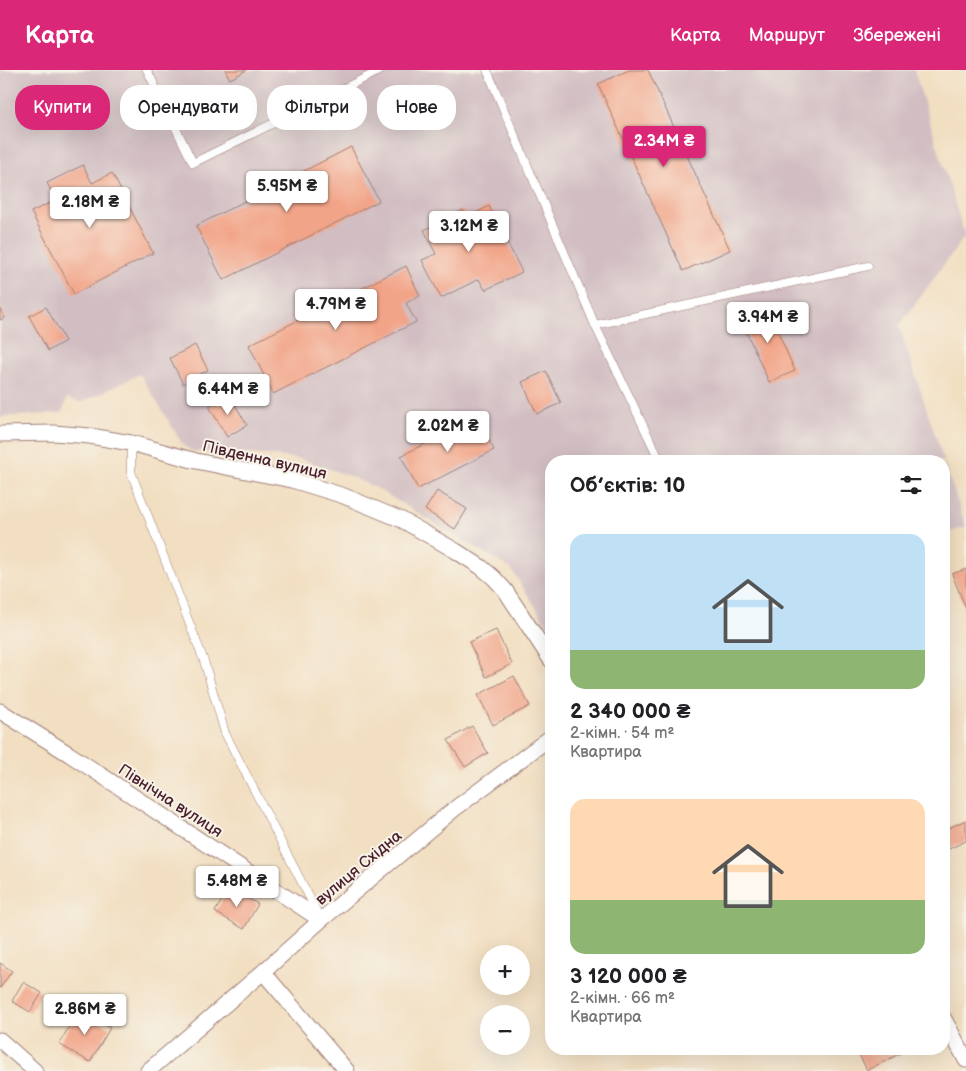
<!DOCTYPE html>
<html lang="uk">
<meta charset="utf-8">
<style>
body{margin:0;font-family:"Balsamiq Sans",sans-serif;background:#f6f6f6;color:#202124;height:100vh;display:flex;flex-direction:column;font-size:19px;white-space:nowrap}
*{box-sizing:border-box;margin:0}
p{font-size:16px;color:#757577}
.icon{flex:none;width:28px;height:28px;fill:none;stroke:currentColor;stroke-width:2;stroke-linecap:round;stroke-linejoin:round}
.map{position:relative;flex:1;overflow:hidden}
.drawer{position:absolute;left:545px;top:385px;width:405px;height:600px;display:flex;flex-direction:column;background:#fff;border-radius:20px;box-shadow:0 5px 20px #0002}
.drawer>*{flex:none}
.top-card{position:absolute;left:15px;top:15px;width:455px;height:45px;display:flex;gap:10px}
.buttons{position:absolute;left:480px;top:875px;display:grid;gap:10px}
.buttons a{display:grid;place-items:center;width:50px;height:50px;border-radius:50%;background:#fff;box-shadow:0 5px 20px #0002;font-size:25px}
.price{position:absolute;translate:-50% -42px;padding:0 11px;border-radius:5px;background:#fff;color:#222;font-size:16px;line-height:32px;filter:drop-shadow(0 1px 2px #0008)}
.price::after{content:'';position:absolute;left:50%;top:30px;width:15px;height:11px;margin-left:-8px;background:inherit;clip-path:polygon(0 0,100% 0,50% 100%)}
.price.selected{background:#db2777;color:#fff}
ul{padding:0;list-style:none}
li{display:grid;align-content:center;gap:10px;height:265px;padding:0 25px}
li span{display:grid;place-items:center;height:155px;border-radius:15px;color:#555}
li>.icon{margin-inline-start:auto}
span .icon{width:90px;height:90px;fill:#fffc;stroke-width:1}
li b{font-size:21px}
h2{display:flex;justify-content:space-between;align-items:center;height:60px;padding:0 25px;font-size:21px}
.tag{padding:0 18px;border-radius:20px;background:#fff;box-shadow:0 5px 20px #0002;font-size:18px;line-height:45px}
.tag.selected{background:#db2777;color:#fff}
header{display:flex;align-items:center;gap:30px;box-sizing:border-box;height:70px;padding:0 25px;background:#db2777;color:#fff}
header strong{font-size:24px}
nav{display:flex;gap:28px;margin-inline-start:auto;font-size:18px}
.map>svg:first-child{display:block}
.industrial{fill:#d2bec2}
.building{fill:#f2a488}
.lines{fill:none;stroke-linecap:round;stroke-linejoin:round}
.lane-casing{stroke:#9e7e76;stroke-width:9}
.street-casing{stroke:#9e7e76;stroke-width:17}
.lane{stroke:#fff;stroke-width:8}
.street{stroke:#fff;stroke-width:15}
.labels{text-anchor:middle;stroke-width:4;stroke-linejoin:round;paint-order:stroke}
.street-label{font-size:16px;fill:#4a1f2b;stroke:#f7f3e8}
</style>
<header>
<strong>Карта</strong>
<nav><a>Карта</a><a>Маршрут</a><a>Збережені</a></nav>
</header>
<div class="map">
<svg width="966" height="1001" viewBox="0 0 966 1001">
<rect width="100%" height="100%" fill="#f7f3e8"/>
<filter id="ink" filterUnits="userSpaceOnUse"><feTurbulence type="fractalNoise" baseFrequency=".02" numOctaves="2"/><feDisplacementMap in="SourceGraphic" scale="10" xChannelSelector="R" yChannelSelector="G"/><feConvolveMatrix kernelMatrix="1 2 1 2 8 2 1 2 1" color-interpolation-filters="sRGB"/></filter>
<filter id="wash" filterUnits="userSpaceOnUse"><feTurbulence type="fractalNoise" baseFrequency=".0096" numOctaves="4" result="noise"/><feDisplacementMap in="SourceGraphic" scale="20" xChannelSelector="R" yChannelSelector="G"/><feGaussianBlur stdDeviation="1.12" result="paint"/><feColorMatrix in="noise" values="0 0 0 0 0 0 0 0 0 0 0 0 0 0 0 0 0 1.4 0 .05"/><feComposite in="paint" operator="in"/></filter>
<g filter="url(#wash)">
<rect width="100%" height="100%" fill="#f2dec0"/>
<path class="industrial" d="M0,0H914L965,166L899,256L966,457L944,464V391H551V561L511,499L376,418L344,404L300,389L267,385L191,381L183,375L140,304L81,333L67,328L62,343L0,347Z"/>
<g id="blocks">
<path class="building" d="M225,0H247L230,9Z
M629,0H648L730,180L683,201L598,14Z
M351,77L379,131L223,210L196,156Z
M83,95L92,113L112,103L153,183L74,224L31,142L56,130L47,113Z
M489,136L522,202L485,220L479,209L441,228L422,190L436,184L424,160L463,140L466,148Z
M406,196L420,226L406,233L416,252L273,324L249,275Z
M46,237L65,271L48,281L29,246Z
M767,237L795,301L769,312L740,248Z
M0,238L5,248L0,250Z
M195,275L208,300L183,314L170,288Z
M546,301L561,333L537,344L522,312Z
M229,324L247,355L227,367L209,336Z
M477,347L494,380L418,419L401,386Z
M437,421L467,439L455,459L425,440Z
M966,499V539L952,504Z
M496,560L512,594L486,607L469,572Z
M514,606L530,636L493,655L478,625Z
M472,656L488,683L465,697L448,670Z
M966,750V771L944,781V760Z
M229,818L258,834L244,859L215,842Z
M0,893L12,901L0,918Z
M23,912L42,923L30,942L12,931Z
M79,940L110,958L90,992L59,974Z
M867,979H899L901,983L867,1000L858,983Z"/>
</g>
</g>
<g filter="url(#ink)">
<use href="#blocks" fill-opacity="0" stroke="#9e7e76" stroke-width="1"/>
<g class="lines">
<g class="lane-casing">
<path id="lane" d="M147,0L193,93L381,0
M487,0L595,255L660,391
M595,255L868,196
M131,373V402L204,591L225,663L318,844"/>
</g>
<g class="street-casing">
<path id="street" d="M0,364L54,363L90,366L131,373L196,391L292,410L344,426L402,450L456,481L481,497L494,508L505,520L551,590
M0,641L69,684L321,850
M263,902L347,1001
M944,949L966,990
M0,970L35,1001
M148,1001L263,902L321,850L453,740L551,667"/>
</g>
<use href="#lane" class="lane"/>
<use href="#street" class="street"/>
</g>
</g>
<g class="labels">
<g class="street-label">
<text transform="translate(265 389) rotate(13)" y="6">Південна вулиця</text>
<text transform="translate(171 730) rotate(33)" y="6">Північна вулиця</text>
<text transform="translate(358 797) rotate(-40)" y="6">вулиця Східна</text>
</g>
</g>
</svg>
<div class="buttons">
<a>+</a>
<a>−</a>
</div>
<b class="price selected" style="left:664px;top:98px">2.34M ₴</b>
<b class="price" style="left:287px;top:143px">5.95M ₴</b>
<b class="price" style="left:90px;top:159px">2.18M ₴</b>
<b class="price" style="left:469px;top:183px">3.12M ₴</b>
<b class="price" style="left:336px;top:261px">4.79M ₴</b>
<b class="price" style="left:768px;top:274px">3.94M ₴</b>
<b class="price" style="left:228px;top:346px">6.44M ₴</b>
<b class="price" style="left:448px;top:383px">2.02M ₴</b>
<b class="price" style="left:237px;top:838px">5.48M ₴</b>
<b class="price" style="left:85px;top:966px">2.86M ₴</b>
<div class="top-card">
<a class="tag selected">Купити</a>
<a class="tag">Орендувати</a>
<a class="tag">Фільтри</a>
<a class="tag">Нове</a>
</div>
<section class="drawer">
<h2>Об’єктів: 10<svg class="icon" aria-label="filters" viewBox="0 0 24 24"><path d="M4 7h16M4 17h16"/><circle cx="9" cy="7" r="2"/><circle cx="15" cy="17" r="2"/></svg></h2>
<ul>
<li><span style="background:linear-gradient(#bfe0f5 75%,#8fb573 0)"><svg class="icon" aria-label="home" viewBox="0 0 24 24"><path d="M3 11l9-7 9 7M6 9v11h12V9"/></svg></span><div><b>2 340 000 ₴</b><p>2-кімн. · 54 m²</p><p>Квартира</p></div></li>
<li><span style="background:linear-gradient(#ffd9b3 65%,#8fb573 0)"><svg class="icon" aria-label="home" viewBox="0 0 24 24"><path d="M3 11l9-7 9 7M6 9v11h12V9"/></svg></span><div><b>3 120 000 ₴</b><p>2-кімн. · 66 m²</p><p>Квартира</p></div></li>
</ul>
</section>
</div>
